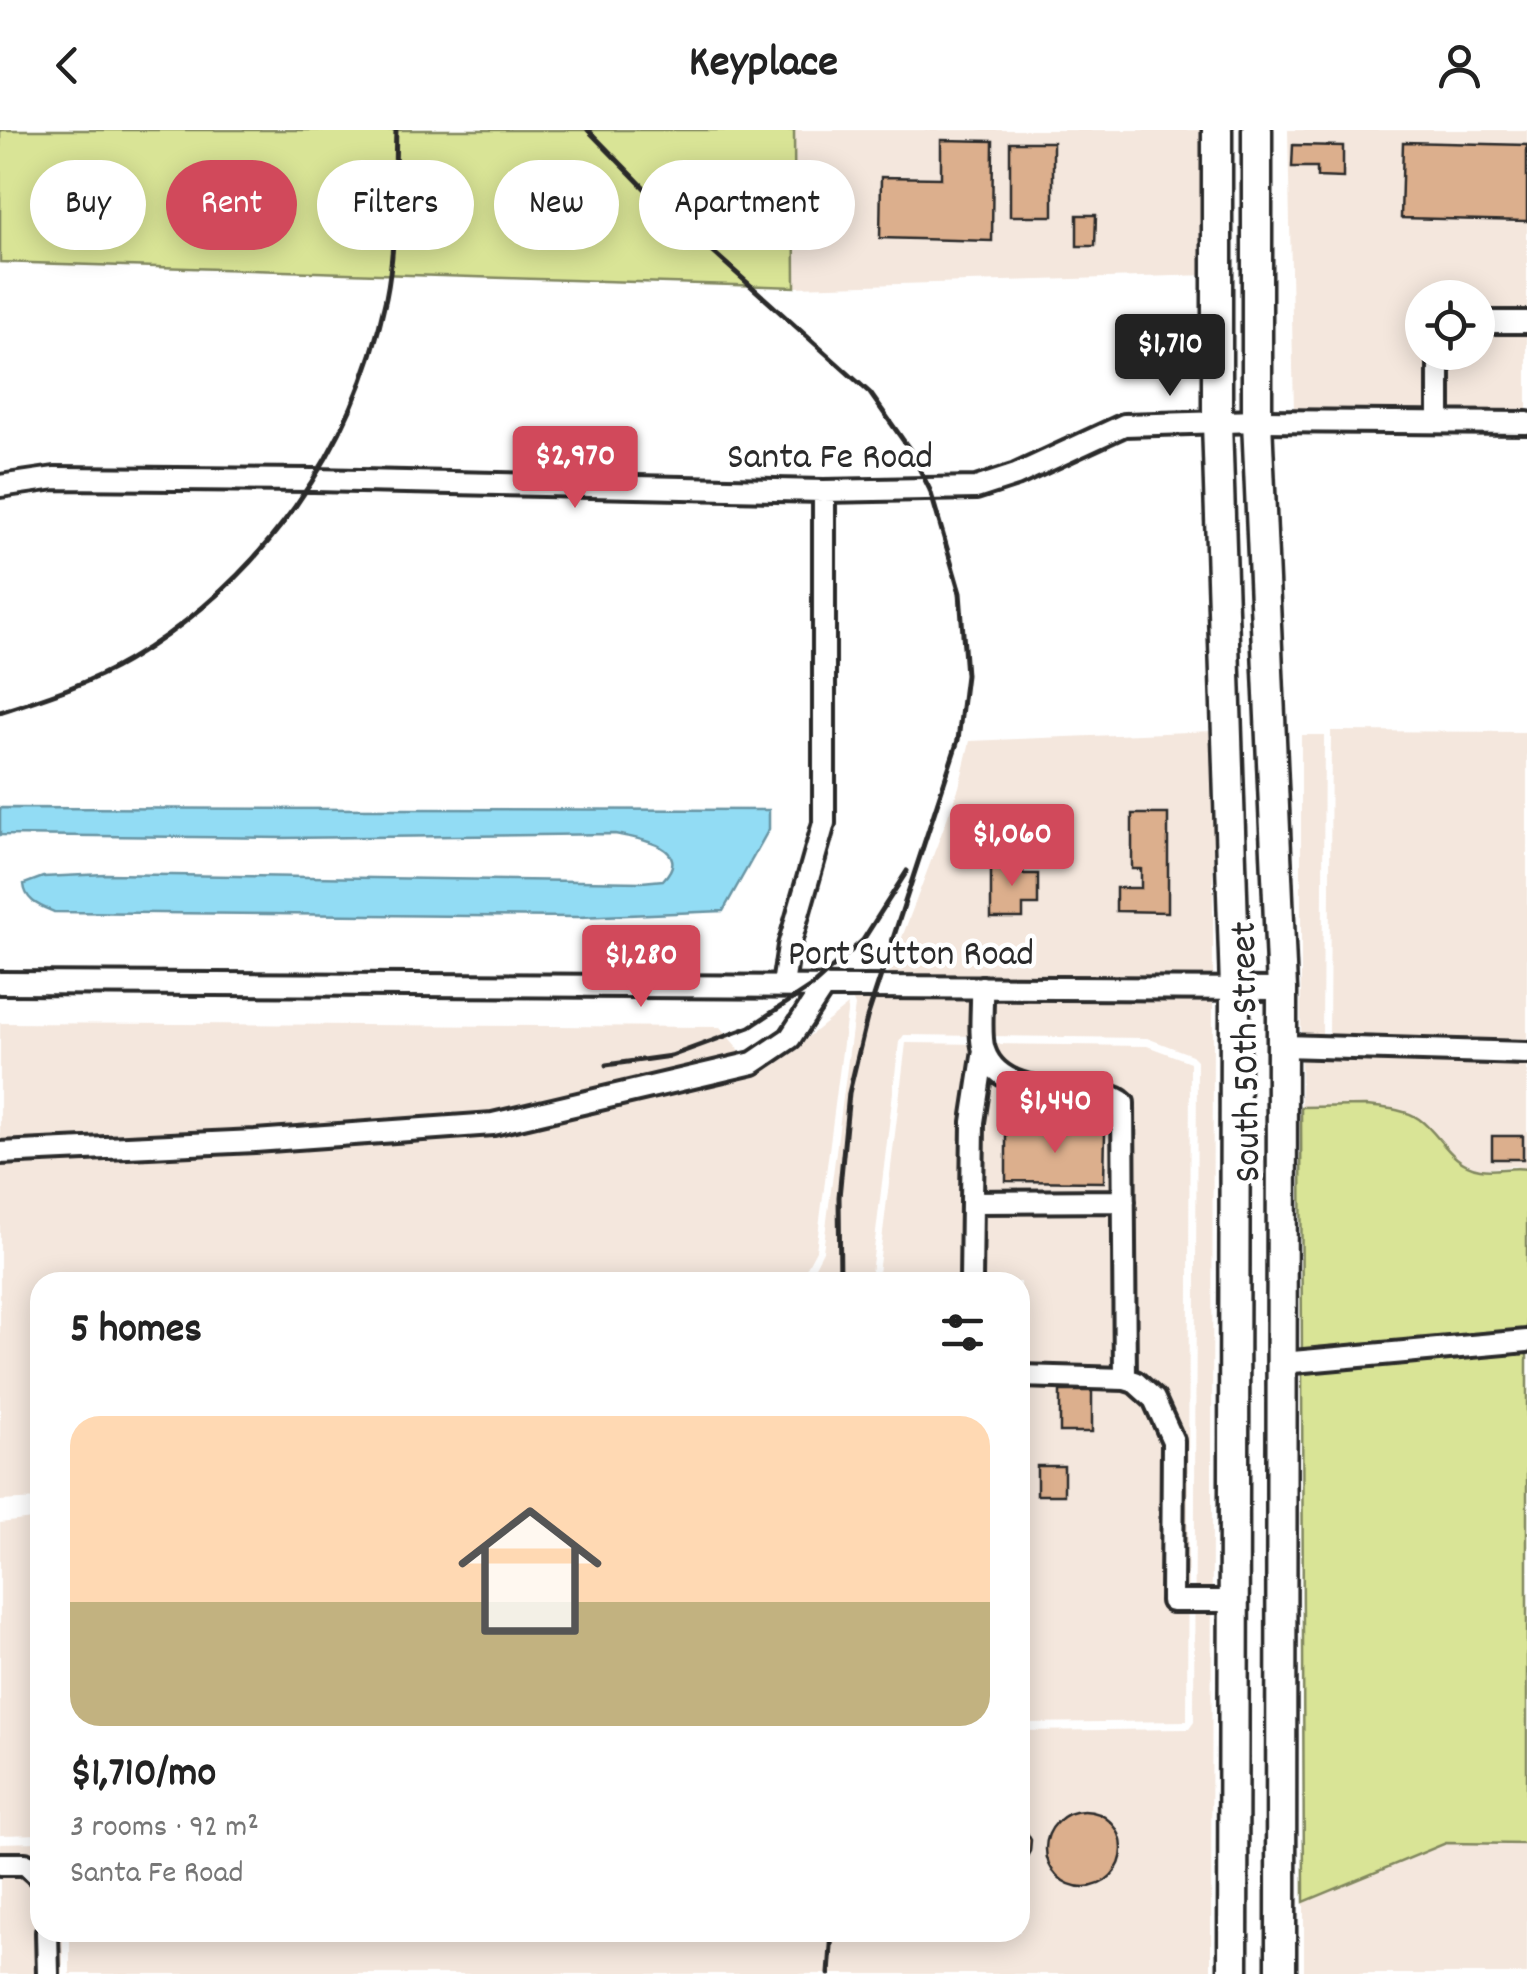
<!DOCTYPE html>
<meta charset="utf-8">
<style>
body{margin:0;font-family:Dekko,sans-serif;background:#f2f2f2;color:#222;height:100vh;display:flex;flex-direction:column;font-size:38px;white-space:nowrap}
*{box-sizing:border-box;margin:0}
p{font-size:32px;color:#767676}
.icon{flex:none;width:55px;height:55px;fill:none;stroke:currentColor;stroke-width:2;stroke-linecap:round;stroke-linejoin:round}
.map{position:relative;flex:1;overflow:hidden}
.side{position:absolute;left:30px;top:1142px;width:1000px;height:670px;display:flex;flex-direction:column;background:#fff;border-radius:30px;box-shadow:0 5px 25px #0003}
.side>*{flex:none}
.guide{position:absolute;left:30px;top:30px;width:1000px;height:90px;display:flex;gap:20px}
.tools{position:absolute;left:1405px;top:150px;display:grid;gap:20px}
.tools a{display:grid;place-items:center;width:90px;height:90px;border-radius:50%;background:#fff;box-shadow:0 5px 25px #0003;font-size:50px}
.price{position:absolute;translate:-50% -85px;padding:0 22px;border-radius:10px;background:#d1495b;color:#fff;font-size:32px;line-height:65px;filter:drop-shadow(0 2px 5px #0008)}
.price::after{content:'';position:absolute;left:50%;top:60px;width:30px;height:22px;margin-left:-15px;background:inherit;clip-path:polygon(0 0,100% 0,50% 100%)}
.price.on{background:#222;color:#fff}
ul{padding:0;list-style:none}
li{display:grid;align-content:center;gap:20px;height:530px;padding:0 40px}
li span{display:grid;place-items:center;height:310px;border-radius:30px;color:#555}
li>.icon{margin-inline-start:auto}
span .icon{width:180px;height:180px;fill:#fffc;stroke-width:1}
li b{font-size:42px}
h2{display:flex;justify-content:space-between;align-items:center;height:120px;padding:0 40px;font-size:42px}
.chip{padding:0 35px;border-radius:45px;background:#fff;box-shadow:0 5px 25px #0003;font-size:35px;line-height:90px}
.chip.on{background:#d1495b;color:#fff}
header{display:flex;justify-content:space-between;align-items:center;height:130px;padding:0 40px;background:#fff;font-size:45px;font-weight:700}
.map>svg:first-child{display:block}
.built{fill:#f4e7dd;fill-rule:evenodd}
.green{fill:#d9e496;stroke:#828860;stroke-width:2.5}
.water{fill:#92dcf4;stroke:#6995a4;stroke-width:2.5}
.building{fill:#dcaf8d;stroke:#2b2b2b;stroke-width:2.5}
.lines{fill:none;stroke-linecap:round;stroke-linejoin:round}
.minor-casing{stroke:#2b2b2b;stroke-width:28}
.major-casing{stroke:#2b2b2b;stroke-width:35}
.minor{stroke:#fff;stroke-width:20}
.major{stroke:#fff;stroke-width:28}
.rail{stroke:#2b2b2b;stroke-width:5}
.labels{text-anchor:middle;stroke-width:9;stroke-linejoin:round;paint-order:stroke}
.street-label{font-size:38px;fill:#2b2b2b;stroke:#fff}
</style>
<header><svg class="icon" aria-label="back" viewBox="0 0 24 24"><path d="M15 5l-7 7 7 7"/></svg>Keyplace<svg class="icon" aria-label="person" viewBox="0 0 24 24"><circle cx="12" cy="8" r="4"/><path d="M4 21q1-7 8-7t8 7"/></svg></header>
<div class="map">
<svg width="1527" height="1844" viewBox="0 0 1527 1844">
<rect width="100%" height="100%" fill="#fff"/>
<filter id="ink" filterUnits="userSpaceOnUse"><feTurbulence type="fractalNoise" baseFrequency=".01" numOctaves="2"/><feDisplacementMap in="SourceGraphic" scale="20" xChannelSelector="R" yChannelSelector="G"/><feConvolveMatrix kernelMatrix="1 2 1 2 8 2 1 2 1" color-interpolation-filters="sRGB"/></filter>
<g filter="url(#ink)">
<path class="built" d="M794,0H1207L1208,145L795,157Z
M1288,0H1527V283L1294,281ZM1422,168H1478V222H1422Z
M1213,601V848L887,847L959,657L970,611Z
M1331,601L1527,602V909L1329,908Z
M1301,605H1324L1322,908L1527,917V1039L1514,1036L1480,1039L1453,1027L1419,989L1390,979L1301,977Z
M1213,868L1211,1844H70V1803L1020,1802V1601L1189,1599L1194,1592L1197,930L1192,925L1147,908L904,905L899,912L870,1152H807L823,1121L855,876L852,869Z
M848,875L816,1120L799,1152H40V1369L0,1371V893L720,897L742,923L798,915Z
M906,913L1147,916L1190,932L1187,1591L1020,1593V1152H877Z
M40,1388V1704L0,1705V1393Z
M40,1712V1802L63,1803V1844H0V1713Z
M1446,1713L1527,1714V1844H1304V1772Z"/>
<path class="green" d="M0,0H794L795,157L0,132Z
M1366,976C1383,978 1405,979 1419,989C1441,1005 1450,1034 1480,1039C1495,1042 1511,1036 1527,1039V1714L1446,1713L1304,1772L1301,977Z"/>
<path class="water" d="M0,678L769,680V699L723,781L579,787L54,782C40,776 25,771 24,754L43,747L105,744L642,752L663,750C695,717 637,708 615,704L282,708L0,705Z"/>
<path class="building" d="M941,10L993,11L992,111L880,108L881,47L941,48Z
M1010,12H1053V86H1010Z
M1403,12L1527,15V91L1401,88Z
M1293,15L1343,16V48L1317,47V37H1292Z
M1077,85H1096L1095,116H1077Z
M1132,684H1168V782L1116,781V758H1141V739H1132Z
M991,730H1023V744H1038V775H1023V788H991Z
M1006,1001L1105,1002L1104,1052L1006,1051Z
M1492,1006H1523V1029H1492Z
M1060,1261H1092V1302H1060Z
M1037,1336H1064V1365H1037Z
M1046 1719a38 38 0 1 1 76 0a38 38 0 1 1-76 0Z
M1020,1690L1031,1710L1030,1721L1020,1739Z"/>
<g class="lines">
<g class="minor-casing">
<path id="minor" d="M1478,192H1527
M1439,292V222
M0,356L55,348L314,350L824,361L976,358L1016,345L1124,295L1257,291L1527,293
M0,853L1282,859
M783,855L789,816L824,693V361
M982,857C983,873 979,906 984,920C1003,978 1103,950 1123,973L1125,1249L1135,1252L1154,1269L1173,1311L1172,1471H1233
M1283,916L1527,923
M0,1023L255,1011L493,994L753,933L790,908L824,856
M972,1072L1124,1071
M971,1152L973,992L984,920
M1282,1233L1527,1211
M1020,1246L1125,1249
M0,1734H25L40,1747
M47,1802L48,1844"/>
</g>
<g class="major-casing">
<path id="major" d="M1217,0V292L1235,858L1233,1844
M1257,0V291L1282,859L1281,1844"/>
</g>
<use href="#minor" class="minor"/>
<use href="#major" class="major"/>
<path class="rail" d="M588,0L662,76L870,263L910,320L930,360L960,463L966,545L958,610L867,888L849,963L839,1067L840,1152
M0,582C43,568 88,554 127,531C262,451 354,320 386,168C397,113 394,55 396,0
M606,935L671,926L750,897L812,856L863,810L907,741
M829,1844L832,1802"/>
</g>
</g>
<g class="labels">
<g class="street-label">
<text x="830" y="337">Santa Fe Road</text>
<text x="911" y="834">Port Sutton Road</text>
<text transform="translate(1243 922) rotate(-91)" y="13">South 50th Street</text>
</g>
</g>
</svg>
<div class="tools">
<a><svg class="icon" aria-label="locate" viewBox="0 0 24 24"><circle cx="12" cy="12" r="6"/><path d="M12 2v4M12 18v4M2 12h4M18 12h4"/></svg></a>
</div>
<b class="price on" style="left:1170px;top:269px">$1,710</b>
<b class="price" style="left:575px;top:381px">$2,970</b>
<b class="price" style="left:1012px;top:759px">$1,060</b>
<b class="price" style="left:641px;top:880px">$1,280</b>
<b class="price" style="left:1055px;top:1026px">$1,440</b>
<div class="guide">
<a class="chip">Buy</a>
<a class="chip on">Rent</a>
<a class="chip">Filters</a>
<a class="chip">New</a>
<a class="chip">Apartment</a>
</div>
<section class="side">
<h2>5 homes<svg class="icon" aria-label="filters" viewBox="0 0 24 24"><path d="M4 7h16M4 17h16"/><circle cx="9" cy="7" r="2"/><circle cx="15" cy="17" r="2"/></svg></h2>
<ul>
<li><span style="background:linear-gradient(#ffd9b3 60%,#c2b280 0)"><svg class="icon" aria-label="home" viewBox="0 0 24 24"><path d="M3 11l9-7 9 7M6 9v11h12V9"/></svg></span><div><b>$1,710/mo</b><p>3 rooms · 92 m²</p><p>Santa Fe Road</p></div></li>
</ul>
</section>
</div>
